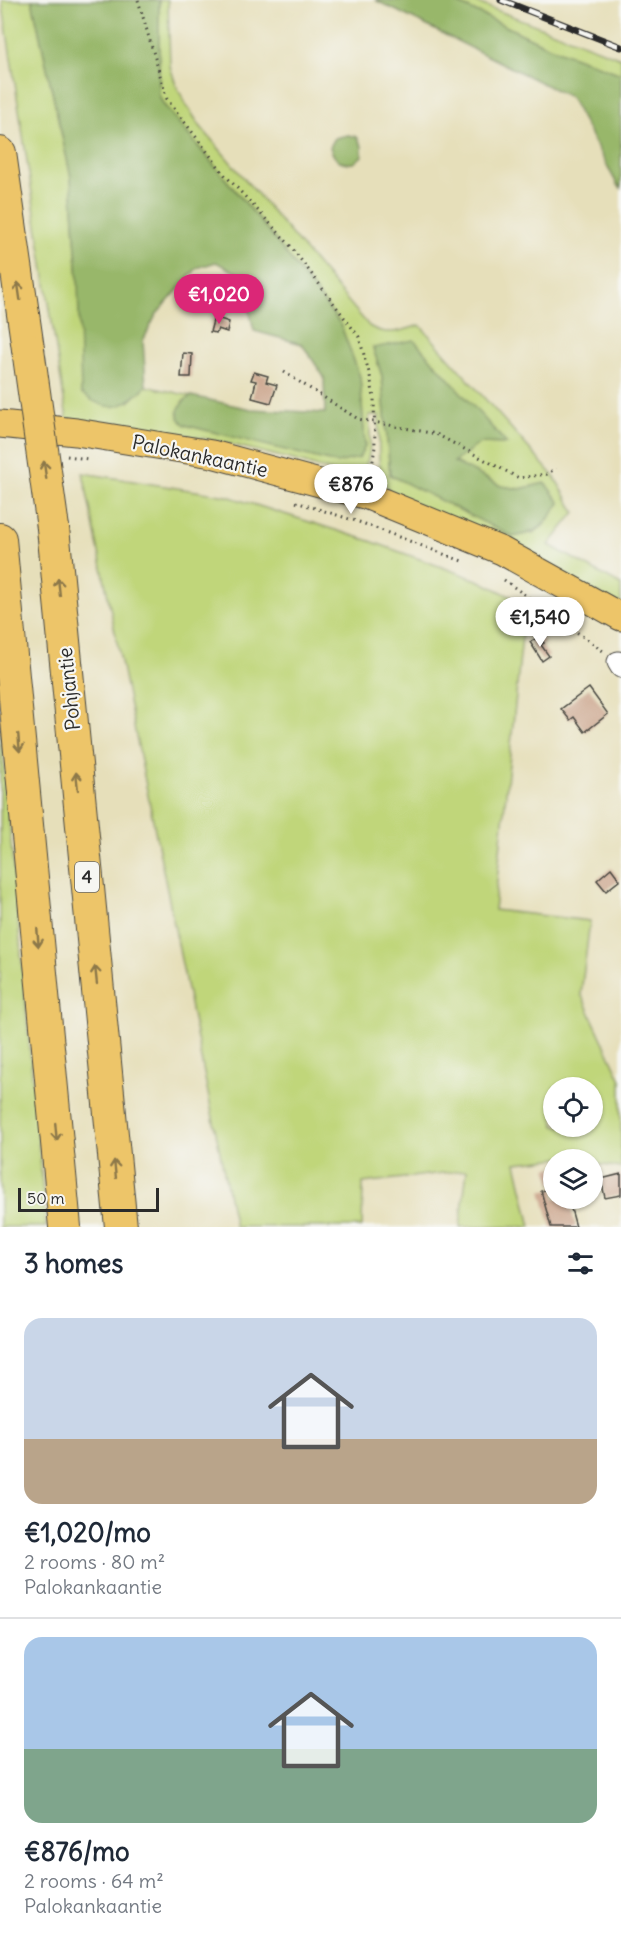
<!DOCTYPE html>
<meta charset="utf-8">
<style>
body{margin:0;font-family:Delius,sans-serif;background:#f2f2f3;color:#1f2937;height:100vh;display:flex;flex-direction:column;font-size:22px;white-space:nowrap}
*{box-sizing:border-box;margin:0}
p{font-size:20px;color:#747a83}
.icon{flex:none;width:33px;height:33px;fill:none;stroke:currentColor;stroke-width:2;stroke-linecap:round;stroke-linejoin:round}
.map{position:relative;height:1227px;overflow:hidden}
.sheet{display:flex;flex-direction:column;background:#fff;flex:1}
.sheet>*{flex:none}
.tools{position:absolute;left:543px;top:1077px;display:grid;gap:12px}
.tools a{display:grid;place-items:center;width:60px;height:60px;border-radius:50%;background:#fff;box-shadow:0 2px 4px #0004;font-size:30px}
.scale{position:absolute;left:18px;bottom:15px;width:141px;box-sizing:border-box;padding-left:6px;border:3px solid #2b2b2b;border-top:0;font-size:16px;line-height:21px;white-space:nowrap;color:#2b2b2b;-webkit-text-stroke:4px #f6f6f2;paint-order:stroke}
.price{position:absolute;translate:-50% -51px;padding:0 14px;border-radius:21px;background:#fff;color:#222;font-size:20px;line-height:39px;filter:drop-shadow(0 2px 3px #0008)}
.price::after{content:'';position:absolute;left:50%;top:36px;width:18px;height:14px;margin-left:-9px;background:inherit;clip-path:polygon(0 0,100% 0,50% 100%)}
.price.on{background:#db2777;color:#fff}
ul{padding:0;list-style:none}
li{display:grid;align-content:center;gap:12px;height:318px;padding:0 24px}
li+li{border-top:2px solid #e0e1e3}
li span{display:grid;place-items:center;height:186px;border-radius:18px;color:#555}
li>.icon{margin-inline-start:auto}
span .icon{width:108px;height:108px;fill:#fffc;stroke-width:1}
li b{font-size:26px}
h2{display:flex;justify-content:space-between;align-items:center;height:72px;padding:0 24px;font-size:26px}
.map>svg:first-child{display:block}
.green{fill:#c0d67a;stroke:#768052;stroke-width:1.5;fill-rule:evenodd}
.forest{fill:#98b76a;stroke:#62714a;stroke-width:1.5}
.building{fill:#c79d82}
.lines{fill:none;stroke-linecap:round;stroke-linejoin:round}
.minor-casing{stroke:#474640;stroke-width:23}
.major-casing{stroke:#474640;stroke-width:29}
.highway-casing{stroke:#474640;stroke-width:34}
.path{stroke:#474640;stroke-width:3;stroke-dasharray:1.5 4.5;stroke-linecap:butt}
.minor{stroke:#fff;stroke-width:21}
.major{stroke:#edc569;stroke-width:27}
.highway{stroke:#edc569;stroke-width:32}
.rail-casing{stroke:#2b2b2b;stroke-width:7}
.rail{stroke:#f6f6f2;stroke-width:4.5;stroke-dasharray:14;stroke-linecap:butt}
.highway-bridge-casing{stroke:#474640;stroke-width:34;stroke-linecap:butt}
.highway-bridge{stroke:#edc569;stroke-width:32}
.oneway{stroke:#8c784a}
.labels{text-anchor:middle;stroke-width:4.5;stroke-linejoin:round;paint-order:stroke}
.shield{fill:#f6f6f2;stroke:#686867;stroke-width:1.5}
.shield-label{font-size:18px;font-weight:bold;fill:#2b2b2b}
.street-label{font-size:20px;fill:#2b2b2b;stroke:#f6f6f2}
</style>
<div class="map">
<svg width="621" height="1227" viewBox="0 0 621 1227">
<rect width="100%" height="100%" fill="#f6f6f2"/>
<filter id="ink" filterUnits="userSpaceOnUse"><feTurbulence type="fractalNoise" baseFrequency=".0167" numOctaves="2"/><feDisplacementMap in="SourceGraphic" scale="12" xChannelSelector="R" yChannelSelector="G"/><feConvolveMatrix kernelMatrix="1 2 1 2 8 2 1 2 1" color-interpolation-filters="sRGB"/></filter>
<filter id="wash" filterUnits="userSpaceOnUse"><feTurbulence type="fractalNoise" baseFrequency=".008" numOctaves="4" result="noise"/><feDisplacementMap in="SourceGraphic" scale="24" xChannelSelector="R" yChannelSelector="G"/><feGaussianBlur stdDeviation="1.35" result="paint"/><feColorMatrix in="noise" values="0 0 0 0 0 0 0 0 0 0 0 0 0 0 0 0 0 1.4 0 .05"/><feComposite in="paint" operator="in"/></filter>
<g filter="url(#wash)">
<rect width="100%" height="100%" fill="#e6dfba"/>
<path class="green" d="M2,0H32L71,177L78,280L129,402L146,386L191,396L182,402L365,446L360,377L340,323L258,218L163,104L159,95V0H168L170,66L176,85L187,106L200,126L369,326C387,337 401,331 420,325L555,478L575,512L549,545L621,585V605L390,491C374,477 380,436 379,415H369C370,435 374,467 355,479L305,463L218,441L118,423L67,419ZM373,348L506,444L480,443L454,462L501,486L520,489L545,483L560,503L543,526L532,534L390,475L382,376Z
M451,0H470L621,58V74L549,47Z
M83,473L227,496L370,541L480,581L549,616L523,627L494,910L590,921L581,994L621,1080V1168L593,1163L592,1160L560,1158L516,1163L531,1227H460L467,1170L363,1183L362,1227H235ZM554,1088H592V1126H554Z
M0,722L46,1227H0Z"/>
<path class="forest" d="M32,0H159V95L163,104L258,218L340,323L360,377L365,446L359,458L337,463L185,425C172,414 179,404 191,396L251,409L325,413L324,377L302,344L254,331L241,275L216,262L197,268L156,315L143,341L146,386C122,410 109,414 81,393L78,280L71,177Z
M375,0H451L549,47L621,74V188L617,184L570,97Z
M348,135L357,137L362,146V156L354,163C340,164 334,160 330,147L335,138Z
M414,340L507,444L480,443L454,462L501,486L520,489L545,483L560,503C544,525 542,532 513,537L390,475L382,376L373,348Z"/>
<g id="blocks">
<path class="building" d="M210,281L223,287L219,298L205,292Z
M214,317L229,322L227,332L218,329L216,333L210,332Z
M183,353L192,354L191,377H181Z
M254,372L268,376L266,382L277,385L271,403L252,398L256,381L251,380Z
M540,636L544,643L541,645L549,656L542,661L530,642Z
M589,688L608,714L585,732L574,717L570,720L561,709Z
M611,868L620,880L606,891L597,880Z
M554,1167V1182L551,1183L547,1168Z
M621,1174V1195L605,1198L601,1179Z
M554,1188V1198H568L576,1227H551L541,1191Z"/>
</g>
</g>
<g filter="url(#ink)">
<use href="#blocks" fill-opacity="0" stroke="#474640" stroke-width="1.5"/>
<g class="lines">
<g class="minor-casing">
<path id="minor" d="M618,662L621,667"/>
</g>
<g class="major-casing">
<path id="major" d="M0,424L76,432L212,454L368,496L502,551L621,617"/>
</g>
<g class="highway-casing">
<path id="highway" d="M0,153L28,349
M53,528L121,1227
M0,539L65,1227"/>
</g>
<path class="path" d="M138,0L167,99L225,175L289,244L359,337L370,376L374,398L375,447L371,473
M284,372L358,419L436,434L519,478L547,474L556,468
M67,456L88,459
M296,502L362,523L462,561
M504,580L603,651"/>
<use href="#minor" class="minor"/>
<use href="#major" class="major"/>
<use href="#highway" class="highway"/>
<g class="rail-casing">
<path id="rail" d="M501,0L621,47"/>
</g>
<use href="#rail" class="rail"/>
<g class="highway-bridge-casing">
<path id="highway-bridge" d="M28,349L53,528"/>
</g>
<use href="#highway-bridge" class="highway-bridge"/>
</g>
<defs><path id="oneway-shaft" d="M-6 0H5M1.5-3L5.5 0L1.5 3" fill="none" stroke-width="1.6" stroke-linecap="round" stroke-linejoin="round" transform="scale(1.5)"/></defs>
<g class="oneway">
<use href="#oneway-shaft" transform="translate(19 291) rotate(-98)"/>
<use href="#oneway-shaft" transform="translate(45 470) rotate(-98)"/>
<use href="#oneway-shaft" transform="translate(59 587) rotate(-96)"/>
<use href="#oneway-shaft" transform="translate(19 743) rotate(85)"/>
<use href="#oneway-shaft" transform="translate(77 781) rotate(-96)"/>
<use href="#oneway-shaft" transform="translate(38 938) rotate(85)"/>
<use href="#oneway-shaft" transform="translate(96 975) rotate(-96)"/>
<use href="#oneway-shaft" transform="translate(56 1132) rotate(85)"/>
<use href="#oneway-shaft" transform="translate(115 1169) rotate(-96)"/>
</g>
</g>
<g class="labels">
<rect class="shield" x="75" y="862" width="24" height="30" rx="4.5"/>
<g class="shield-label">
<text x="87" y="883">4</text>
</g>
<g class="street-label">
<text transform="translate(200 456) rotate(12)" y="7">Palokankaantie</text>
<text transform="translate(69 689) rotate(-96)" y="7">Pohjantie</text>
</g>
</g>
</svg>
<div class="tools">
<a><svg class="icon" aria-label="locate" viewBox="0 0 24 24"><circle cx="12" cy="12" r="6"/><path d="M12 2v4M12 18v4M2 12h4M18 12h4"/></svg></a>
<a><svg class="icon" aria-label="layers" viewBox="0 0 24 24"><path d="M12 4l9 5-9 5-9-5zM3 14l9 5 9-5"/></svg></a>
</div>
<div class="scale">50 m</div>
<b class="price on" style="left:219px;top:325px">€1,020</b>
<b class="price" style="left:351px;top:515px">€876</b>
<b class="price" style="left:540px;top:648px">€1,540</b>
</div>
<section class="sheet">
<h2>3 homes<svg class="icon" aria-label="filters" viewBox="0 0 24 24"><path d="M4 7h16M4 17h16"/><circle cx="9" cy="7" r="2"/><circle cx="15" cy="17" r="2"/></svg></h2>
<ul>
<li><span style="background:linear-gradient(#c9d6e8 65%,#b9a48a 0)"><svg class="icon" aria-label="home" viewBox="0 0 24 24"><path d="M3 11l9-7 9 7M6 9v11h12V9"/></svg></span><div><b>€1,020/mo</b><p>2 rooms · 80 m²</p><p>Palokankaantie</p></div></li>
<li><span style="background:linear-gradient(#a9c7e8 60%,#7fa58c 0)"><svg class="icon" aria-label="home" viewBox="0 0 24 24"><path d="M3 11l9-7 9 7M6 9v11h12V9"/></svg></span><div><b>€876/mo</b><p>2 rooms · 64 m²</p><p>Palokankaantie</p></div></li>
</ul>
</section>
